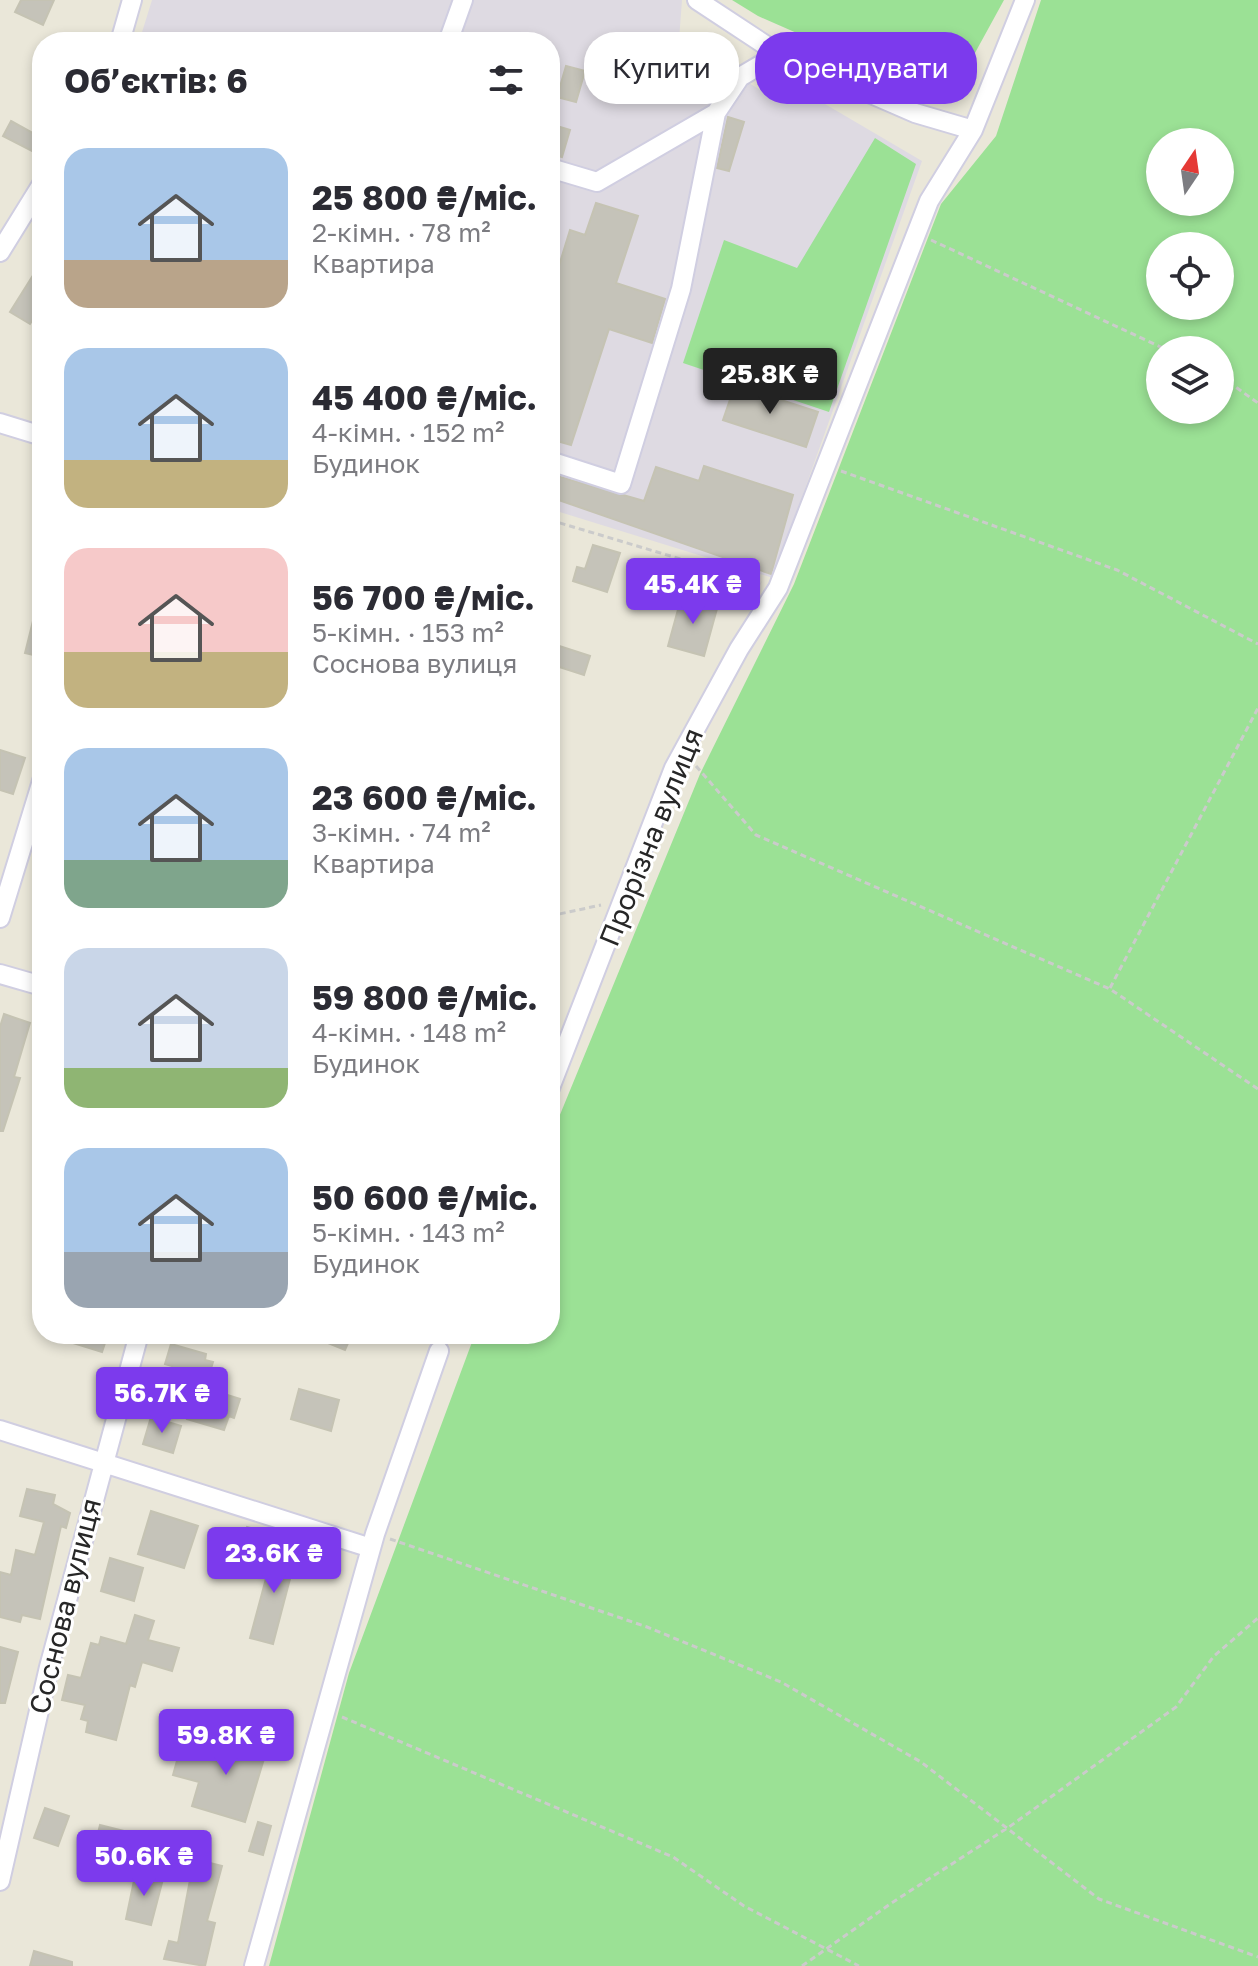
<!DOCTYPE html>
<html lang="uk">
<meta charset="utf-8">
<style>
body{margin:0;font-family:"Golos Text",sans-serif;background:#f2f2f3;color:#2b2b33;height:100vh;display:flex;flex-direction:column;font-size:30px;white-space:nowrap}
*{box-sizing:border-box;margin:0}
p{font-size:26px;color:#7c7c81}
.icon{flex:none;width:44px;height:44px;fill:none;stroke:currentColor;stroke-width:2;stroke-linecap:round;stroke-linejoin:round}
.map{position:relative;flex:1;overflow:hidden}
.drawer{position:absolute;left:32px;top:32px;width:528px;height:1312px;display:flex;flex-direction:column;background:#fff;border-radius:32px;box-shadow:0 4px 12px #0003}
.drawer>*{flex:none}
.banner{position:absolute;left:584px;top:32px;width:554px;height:72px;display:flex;gap:16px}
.needle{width:52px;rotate:13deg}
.controls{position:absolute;left:1146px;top:128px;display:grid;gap:16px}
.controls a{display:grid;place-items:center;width:88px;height:88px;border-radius:50%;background:#fff;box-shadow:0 4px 12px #0003;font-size:40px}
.price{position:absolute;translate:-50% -68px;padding:0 18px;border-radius:8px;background:#7c3aed;color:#fff;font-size:26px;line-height:52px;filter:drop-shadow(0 2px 4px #0008)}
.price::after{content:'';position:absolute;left:50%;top:48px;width:24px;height:18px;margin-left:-12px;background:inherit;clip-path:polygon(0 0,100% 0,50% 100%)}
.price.selected{background:#222;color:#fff}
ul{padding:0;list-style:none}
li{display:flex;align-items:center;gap:24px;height:200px;padding:0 32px}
li span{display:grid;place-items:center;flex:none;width:224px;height:160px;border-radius:24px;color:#555}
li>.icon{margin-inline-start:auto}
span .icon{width:96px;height:96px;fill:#fffc;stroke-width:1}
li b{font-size:34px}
h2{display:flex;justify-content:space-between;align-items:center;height:96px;padding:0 32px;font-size:34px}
.tag{padding:0 28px;border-radius:32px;background:#fff;box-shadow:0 4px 12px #0003;font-size:28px;line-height:72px}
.tag.selected{background:#7c3aed;color:#fff}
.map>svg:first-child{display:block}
.industrial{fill:#dedae2}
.green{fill:#9be195;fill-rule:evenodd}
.building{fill:#c5c3b9;stroke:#c5c3b3;stroke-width:2}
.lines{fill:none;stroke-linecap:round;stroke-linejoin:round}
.minor-casing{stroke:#d0cee1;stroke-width:22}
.path{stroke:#cbcbcb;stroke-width:3;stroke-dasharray:6 4;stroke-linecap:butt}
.minor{stroke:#fff;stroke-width:18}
.labels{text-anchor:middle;stroke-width:6;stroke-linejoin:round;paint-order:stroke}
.street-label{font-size:28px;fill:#272727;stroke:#fff}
</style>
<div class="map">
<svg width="1258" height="1966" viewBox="0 0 1258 1966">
<rect width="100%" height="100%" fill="#eae7d9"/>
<path class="industrial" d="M152,0H682L679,40L775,99L796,87L922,161L773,578L550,509V42H139Z"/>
<path class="green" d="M732,0H1004L970,62L929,80L881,70L758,16Z
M1041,0H1258V1966H269L349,1673L475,1334H550V1139L700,774L794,584L941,204L996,136ZM1220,142V202H1160V142ZM1220,246V306H1160V246ZM1160,350H1220V410H1160Z
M875,138L916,164L829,412L683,363L724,240L797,268Z"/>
<path class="building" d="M21,0H54L43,25L15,12Z
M692,61L723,77L710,100L679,85Z
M566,66L585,71L576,102L557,97Z
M728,117L744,122L729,171L717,168Z
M11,121L42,138V156L3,136Z
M550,124L570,130L562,157L550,154Z
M596,203L638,216L616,283L665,299L652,343L609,329L571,445L550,439V295L570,230L585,235Z
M42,261V305L30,324L10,312Z
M735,385L818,412L806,447L723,420Z
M704,466L793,495L771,574L550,497V474L644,501L656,467L699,481Z
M593,545L620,553L607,592L573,581L577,567L585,569Z
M682,595L718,605L704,656L668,646Z
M37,605L42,606V657L25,653Z
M550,643L590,656L584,675L550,664Z
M0,750L25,758L13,794L0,790Z
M4,1014L30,1023L14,1077L20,1078L3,1131H0V1027Z
M55,1334H108L102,1352L54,1337Z
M306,1334H352L345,1350Z
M171,1344L206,1354L205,1360L213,1362L205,1388L240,1399L234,1418L229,1416L224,1430L187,1419L197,1388L168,1379L172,1366L165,1364Z
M299,1389L339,1400L331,1431L291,1419Z
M151,1417L181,1426L173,1453L143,1444Z
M27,1489L55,1495L53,1504L70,1513L66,1528L61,1526L40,1619L22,1615L20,1622L0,1617V1572L11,1575L16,1550L35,1555L44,1522L20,1516Z
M151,1511L198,1526L184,1568L138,1554Z
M247,1527L268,1533L263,1551L242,1545Z
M275,1545L297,1552L273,1644L250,1638Z
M110,1558L143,1568L134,1601L101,1591Z
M135,1615L154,1621L148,1640L179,1648L172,1671L142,1662L135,1687L130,1685L116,1740L86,1732L88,1721L81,1719L85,1705L62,1700L68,1675L81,1678L91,1643L99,1645L101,1637L126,1644Z
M0,1647L18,1652L5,1703H0Z
M233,1732L269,1742L245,1822L192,1806L199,1782L173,1775L180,1750L224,1763Z
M45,1808L69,1816L58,1846L34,1838Z
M258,1822L271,1826L263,1855L249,1851Z
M100,1825L124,1831L120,1847L96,1841Z
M194,1859L222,1866L207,1921L215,1923L205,1966L164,1959L169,1941L178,1943Z
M136,1871L163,1879L151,1925L126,1919Z
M34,1951L72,1962V1966H30Z"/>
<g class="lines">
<g class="minor-casing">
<path id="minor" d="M697,0L779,54L915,113L973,130
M120,42L132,0
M448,42L463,0
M550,168L597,182L716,113
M0,252L42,184
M0,423L42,436
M550,461L621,484L681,289L716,113L740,77L779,54
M0,918L42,781
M0,974L42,986
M550,1088L674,768L739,649L778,588L929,201L973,130L1025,0
M0,1430L371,1548
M0,1881L49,1667L139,1334
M254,1966L375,1534L439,1351"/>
</g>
<path class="path" d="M931,240L1167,350
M1220,376L1258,403
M841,471L1117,570L1258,644
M550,520L761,583
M696,766L756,835L1110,989L1258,1089
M550,916L601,905
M1110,988L1258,708
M390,1539L647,1627L781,1682L921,1762L1099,1899L1258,1957
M342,1717L673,1857L744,1906L859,1966
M802,1966L890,1904L1009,1827L1176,1707L1214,1656L1258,1618"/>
<use href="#minor" class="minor"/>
</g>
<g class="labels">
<g class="street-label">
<text transform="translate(651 837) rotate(-68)" y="10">Прорізна вулиця</text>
<text transform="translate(65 1606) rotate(-76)" y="10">Соснова вулиця</text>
</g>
</g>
</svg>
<div class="controls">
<a><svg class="needle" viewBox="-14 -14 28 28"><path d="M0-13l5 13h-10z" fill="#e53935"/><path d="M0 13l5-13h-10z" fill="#7c7c81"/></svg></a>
<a><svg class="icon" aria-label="locate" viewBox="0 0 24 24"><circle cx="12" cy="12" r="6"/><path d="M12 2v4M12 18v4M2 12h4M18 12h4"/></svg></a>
<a><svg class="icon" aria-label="layers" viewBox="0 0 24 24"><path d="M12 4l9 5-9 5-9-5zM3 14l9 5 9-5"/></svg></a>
</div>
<b class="price selected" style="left:770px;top:416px">25.8K ₴</b>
<b class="price" style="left:693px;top:626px">45.4K ₴</b>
<b class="price" style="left:162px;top:1435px">56.7K ₴</b>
<b class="price" style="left:274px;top:1595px">23.6K ₴</b>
<b class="price" style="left:226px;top:1777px">59.8K ₴</b>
<b class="price" style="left:144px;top:1898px">50.6K ₴</b>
<div class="banner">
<a class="tag">Купити</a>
<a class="tag selected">Орендувати</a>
</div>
<section class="drawer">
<h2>Об’єктів: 6<svg class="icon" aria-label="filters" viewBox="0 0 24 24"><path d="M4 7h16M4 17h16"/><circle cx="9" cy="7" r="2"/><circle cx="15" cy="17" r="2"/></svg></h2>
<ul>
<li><span style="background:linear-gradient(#a9c7e8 70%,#b9a48a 0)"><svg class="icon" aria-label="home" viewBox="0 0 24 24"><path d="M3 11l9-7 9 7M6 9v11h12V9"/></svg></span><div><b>25 800 ₴/міс.</b><p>2-кімн. · 78 m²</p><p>Квартира</p></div></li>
<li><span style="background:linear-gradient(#a9c7e8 70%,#c2b280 0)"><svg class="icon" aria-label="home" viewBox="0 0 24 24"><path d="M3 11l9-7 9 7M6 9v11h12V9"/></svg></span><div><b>45 400 ₴/міс.</b><p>4-кімн. · 152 m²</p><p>Будинок</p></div></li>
<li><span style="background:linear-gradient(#f6c9c9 65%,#c2b280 0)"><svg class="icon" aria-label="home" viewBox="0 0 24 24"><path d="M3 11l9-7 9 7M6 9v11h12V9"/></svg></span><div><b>56 700 ₴/міс.</b><p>5-кімн. · 153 m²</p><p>Соснова вулиця</p></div></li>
<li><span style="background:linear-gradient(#a9c7e8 70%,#7fa58c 0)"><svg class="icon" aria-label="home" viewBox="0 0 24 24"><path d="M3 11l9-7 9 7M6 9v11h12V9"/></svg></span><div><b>23 600 ₴/міс.</b><p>3-кімн. · 74 m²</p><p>Квартира</p></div></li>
<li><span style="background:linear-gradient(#c9d6e8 75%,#8fb573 0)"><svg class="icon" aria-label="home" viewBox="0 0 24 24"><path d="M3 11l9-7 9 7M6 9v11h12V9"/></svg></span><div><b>59 800 ₴/міс.</b><p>4-кімн. · 148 m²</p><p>Будинок</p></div></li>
<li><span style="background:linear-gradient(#a9c7e8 65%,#9aa5b1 0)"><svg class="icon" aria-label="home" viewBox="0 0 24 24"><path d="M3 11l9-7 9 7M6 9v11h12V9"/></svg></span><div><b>50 600 ₴/міс.</b><p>5-кімн. · 143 m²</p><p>Будинок</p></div></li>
</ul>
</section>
</div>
